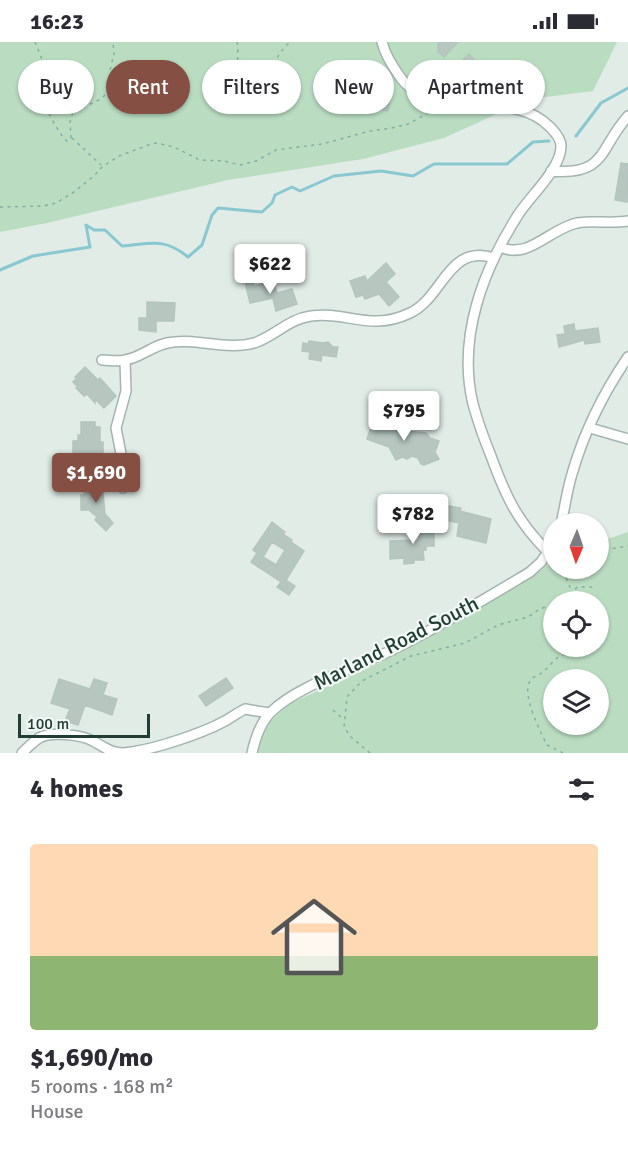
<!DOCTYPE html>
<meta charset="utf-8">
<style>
body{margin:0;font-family:Signika,sans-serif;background:#f7f7f7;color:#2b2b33;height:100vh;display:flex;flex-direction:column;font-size:22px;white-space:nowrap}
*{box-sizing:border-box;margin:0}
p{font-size:20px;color:#7c7c81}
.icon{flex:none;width:33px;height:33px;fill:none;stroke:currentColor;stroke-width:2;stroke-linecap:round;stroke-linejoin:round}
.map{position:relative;height:711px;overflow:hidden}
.panel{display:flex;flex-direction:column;background:#fff;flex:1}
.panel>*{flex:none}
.hud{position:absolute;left:18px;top:18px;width:592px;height:54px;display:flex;gap:12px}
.needle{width:39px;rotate:182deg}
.controls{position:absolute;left:543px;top:471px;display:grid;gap:12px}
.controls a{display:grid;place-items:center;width:66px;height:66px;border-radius:50%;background:#fff;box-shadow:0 2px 4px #0004;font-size:30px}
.scale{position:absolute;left:18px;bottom:15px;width:132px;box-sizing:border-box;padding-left:6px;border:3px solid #213d34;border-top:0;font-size:16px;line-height:21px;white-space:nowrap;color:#213d34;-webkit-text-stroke:4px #f2f8f5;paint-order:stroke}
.price{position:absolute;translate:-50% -51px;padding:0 14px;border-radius:6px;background:#fff;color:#222;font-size:20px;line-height:39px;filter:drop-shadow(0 2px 3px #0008)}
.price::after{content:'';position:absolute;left:50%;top:36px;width:18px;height:14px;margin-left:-9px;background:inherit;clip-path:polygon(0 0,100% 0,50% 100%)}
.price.selected{background:#854f44;color:#fff}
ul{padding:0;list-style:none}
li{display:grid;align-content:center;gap:12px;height:318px;padding:0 30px}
li span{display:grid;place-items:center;height:186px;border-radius:6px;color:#555}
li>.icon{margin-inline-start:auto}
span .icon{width:108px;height:108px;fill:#fffc;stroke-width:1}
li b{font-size:26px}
h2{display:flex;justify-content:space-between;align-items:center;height:72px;padding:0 30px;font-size:26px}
.tag{padding:0 21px;border-radius:27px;background:#fff;box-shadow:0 2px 4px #0004;font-size:21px;line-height:54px}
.tag.selected{background:#854f44;color:#fff}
.status{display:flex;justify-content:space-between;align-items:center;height:42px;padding:0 30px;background:#fff;direction:ltr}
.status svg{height:16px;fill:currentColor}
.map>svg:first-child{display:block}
.green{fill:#baddc2;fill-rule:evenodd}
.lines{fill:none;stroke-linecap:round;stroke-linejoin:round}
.stream{stroke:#89c8d1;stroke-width:3}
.building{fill:#b7c7c0;stroke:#b4c5be;stroke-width:1.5;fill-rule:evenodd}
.minor-casing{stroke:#a4b4ae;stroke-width:12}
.path{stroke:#82b0a0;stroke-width:1.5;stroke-dasharray:3 4.5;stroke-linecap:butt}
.minor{stroke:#fff;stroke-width:9}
.labels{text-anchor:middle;stroke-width:4.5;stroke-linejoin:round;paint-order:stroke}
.street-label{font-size:21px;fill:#213d34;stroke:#f2f8f5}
</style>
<div class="status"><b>16:23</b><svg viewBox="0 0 49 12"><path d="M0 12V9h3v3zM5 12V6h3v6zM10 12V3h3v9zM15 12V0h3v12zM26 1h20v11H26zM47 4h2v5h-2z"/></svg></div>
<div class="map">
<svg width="628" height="711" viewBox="0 0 628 711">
<rect width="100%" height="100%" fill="#e1ece7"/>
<path class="green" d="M0,0H617L593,49L530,57L444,96L363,117L228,138L47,181L0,190Z
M628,490V711H257L264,690L271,679L289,662L381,620L447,585L529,537L553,519L554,526H598L599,500ZM554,560H598V604H554ZM554,638H598V682H554Z"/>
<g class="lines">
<path class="stream" d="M576,94L601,61L628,46
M0,228L33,214L90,205L86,183L94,188H105L122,204C150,202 164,195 188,215L202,203L212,173L218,166L262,170L272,161L275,153L292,145L300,149L334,134L381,129L413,134L434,122H507L533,100L549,99"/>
</g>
<path class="building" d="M438,0H458L444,15L438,10Z
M469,12L484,28L492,20L501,29L483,46L470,33L464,39L453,27Z
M356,37L369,38L367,48L376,49L375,55L390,58L388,69L372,66V72L351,68Z
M621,121L628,122L627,160L615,158Z
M386,221L395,232L386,240L399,255L389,264L379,252L365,257L363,253L356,255L350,239L365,234L367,239Z
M253,238L254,244L273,239L277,251L292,247L297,262L276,269L273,256L250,261L245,240Z
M147,260L175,261L174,279H156V290L139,288V276H147Z
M574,282L575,289L598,286L600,300L585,302L584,298L559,305L557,293L565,292L564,284Z
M309,299L323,301L328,300L333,305H338L336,315L322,313L321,319L309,317L310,310L302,309L303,301L308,302Z
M85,325L98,338L100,336L116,354L104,366L95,357V361L87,352L84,354L76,346L78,345L73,340L77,336L75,335Z
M374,376L407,389L426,391L430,396L439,399L435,410L439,417L424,423L421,422L418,416L412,414L407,417L402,415L396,418L389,405L367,397Z
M81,380H95V385H100V400H103V412H93V424H80V414H73V399H78V393H81Z
M89,441H102L105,472L113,481L106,489L95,478L97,475L89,468H81V453H84V448L89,446Z
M443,463L461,466L460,469L491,477L486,501L457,494L459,481L440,477Z
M431,479V492H434V504H426V508H423L424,518H414V521L404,522V516L390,517V499L418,498V480Z
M272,480L285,490L283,492L292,498L291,500L304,509L286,538L295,544L289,553L277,545L281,540L251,520L257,511L253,508ZM272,500L285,508L276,523L263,515Z
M226,636L233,646L206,664L199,654Z
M59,637L90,647L94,637L107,641L103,653L117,657L112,673L85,663L78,683L65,679L70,667L51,661Z"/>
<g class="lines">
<g class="minor-casing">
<path id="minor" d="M382,0C385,12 391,22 398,32C436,89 507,42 550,85C555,90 561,97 561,104C561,127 530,154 518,173C483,228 457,296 473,362C478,380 484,397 491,414C506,455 517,479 548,510
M551,129C607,134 599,106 628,74
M500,205C529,218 549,187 577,181C593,178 611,182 628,179
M102,318C109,318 118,320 125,318C140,316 152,304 167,301C195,295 226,309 254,301C274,295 288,277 311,274C347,269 370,290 410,271C443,256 448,201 494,216
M590,386L628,397
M123,446V422L116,386L126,349L125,319
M561,482C565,465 567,448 572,432C584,390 604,350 628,315
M22,711C27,706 33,700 39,696C51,689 82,693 93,699C104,705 111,711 123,711C150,709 201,692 225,679C232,675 237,671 245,667L269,671
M252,711C255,697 261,680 271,670C298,643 359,625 394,607C441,584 485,557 530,530L541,520L554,501"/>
</g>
<path class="path" d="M35,0C39,10 44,20 45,31C45,39 42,47 43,55C43,63 61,96 67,99L71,96L70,80L73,70L101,57L109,49L110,28L114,12L113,0
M237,0C240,14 233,36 244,47C248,52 254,56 259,60C266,66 270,70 280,65C282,36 261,27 290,0
M72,96L101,123
M0,165L44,164L56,161L74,150L95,133L102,125L119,114L151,102L157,101L174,105L200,118L224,119L240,123L256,119L276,108L322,102L370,89L392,86L408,82L430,70L431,67
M598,509L628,504
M572,526L564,531L576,560
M557,560L572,551L577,545H594
M333,668L343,677
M370,711L351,695L344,685L347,655L362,639L411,614L465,601L498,583L528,575L540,567L554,562
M563,711L547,703C540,689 523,655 529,641C532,634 538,634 543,630C548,626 552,620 557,616C565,611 575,611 582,604"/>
<use href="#minor" class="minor"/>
</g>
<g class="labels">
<g class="street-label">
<text transform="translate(396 601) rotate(-27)" y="7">Marland Road South</text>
</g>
</g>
</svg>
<div class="controls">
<a><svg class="needle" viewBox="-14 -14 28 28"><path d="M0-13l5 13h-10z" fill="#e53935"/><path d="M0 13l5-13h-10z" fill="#7c7c81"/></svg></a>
<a><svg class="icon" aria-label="locate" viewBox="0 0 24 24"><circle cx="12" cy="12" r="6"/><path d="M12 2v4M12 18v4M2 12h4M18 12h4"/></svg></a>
<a><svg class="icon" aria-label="layers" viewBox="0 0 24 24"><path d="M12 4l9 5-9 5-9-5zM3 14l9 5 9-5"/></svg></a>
</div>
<div class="scale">100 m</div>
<b class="price" style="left:270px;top:253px">$622</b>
<b class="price" style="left:404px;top:400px">$795</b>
<b class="price selected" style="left:96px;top:462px">$1,690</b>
<b class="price" style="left:413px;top:503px">$782</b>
<div class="hud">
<a class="tag">Buy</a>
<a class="tag selected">Rent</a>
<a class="tag">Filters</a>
<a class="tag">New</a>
<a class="tag">Apartment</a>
</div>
</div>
<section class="panel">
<h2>4 homes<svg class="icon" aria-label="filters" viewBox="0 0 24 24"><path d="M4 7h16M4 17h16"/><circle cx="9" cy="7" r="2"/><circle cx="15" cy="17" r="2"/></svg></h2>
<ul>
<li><span style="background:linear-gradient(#ffd9b3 60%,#8fb573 0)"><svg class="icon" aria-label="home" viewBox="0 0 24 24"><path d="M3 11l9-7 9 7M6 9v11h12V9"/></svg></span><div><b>$1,690/mo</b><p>5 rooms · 168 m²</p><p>House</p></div></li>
</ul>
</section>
